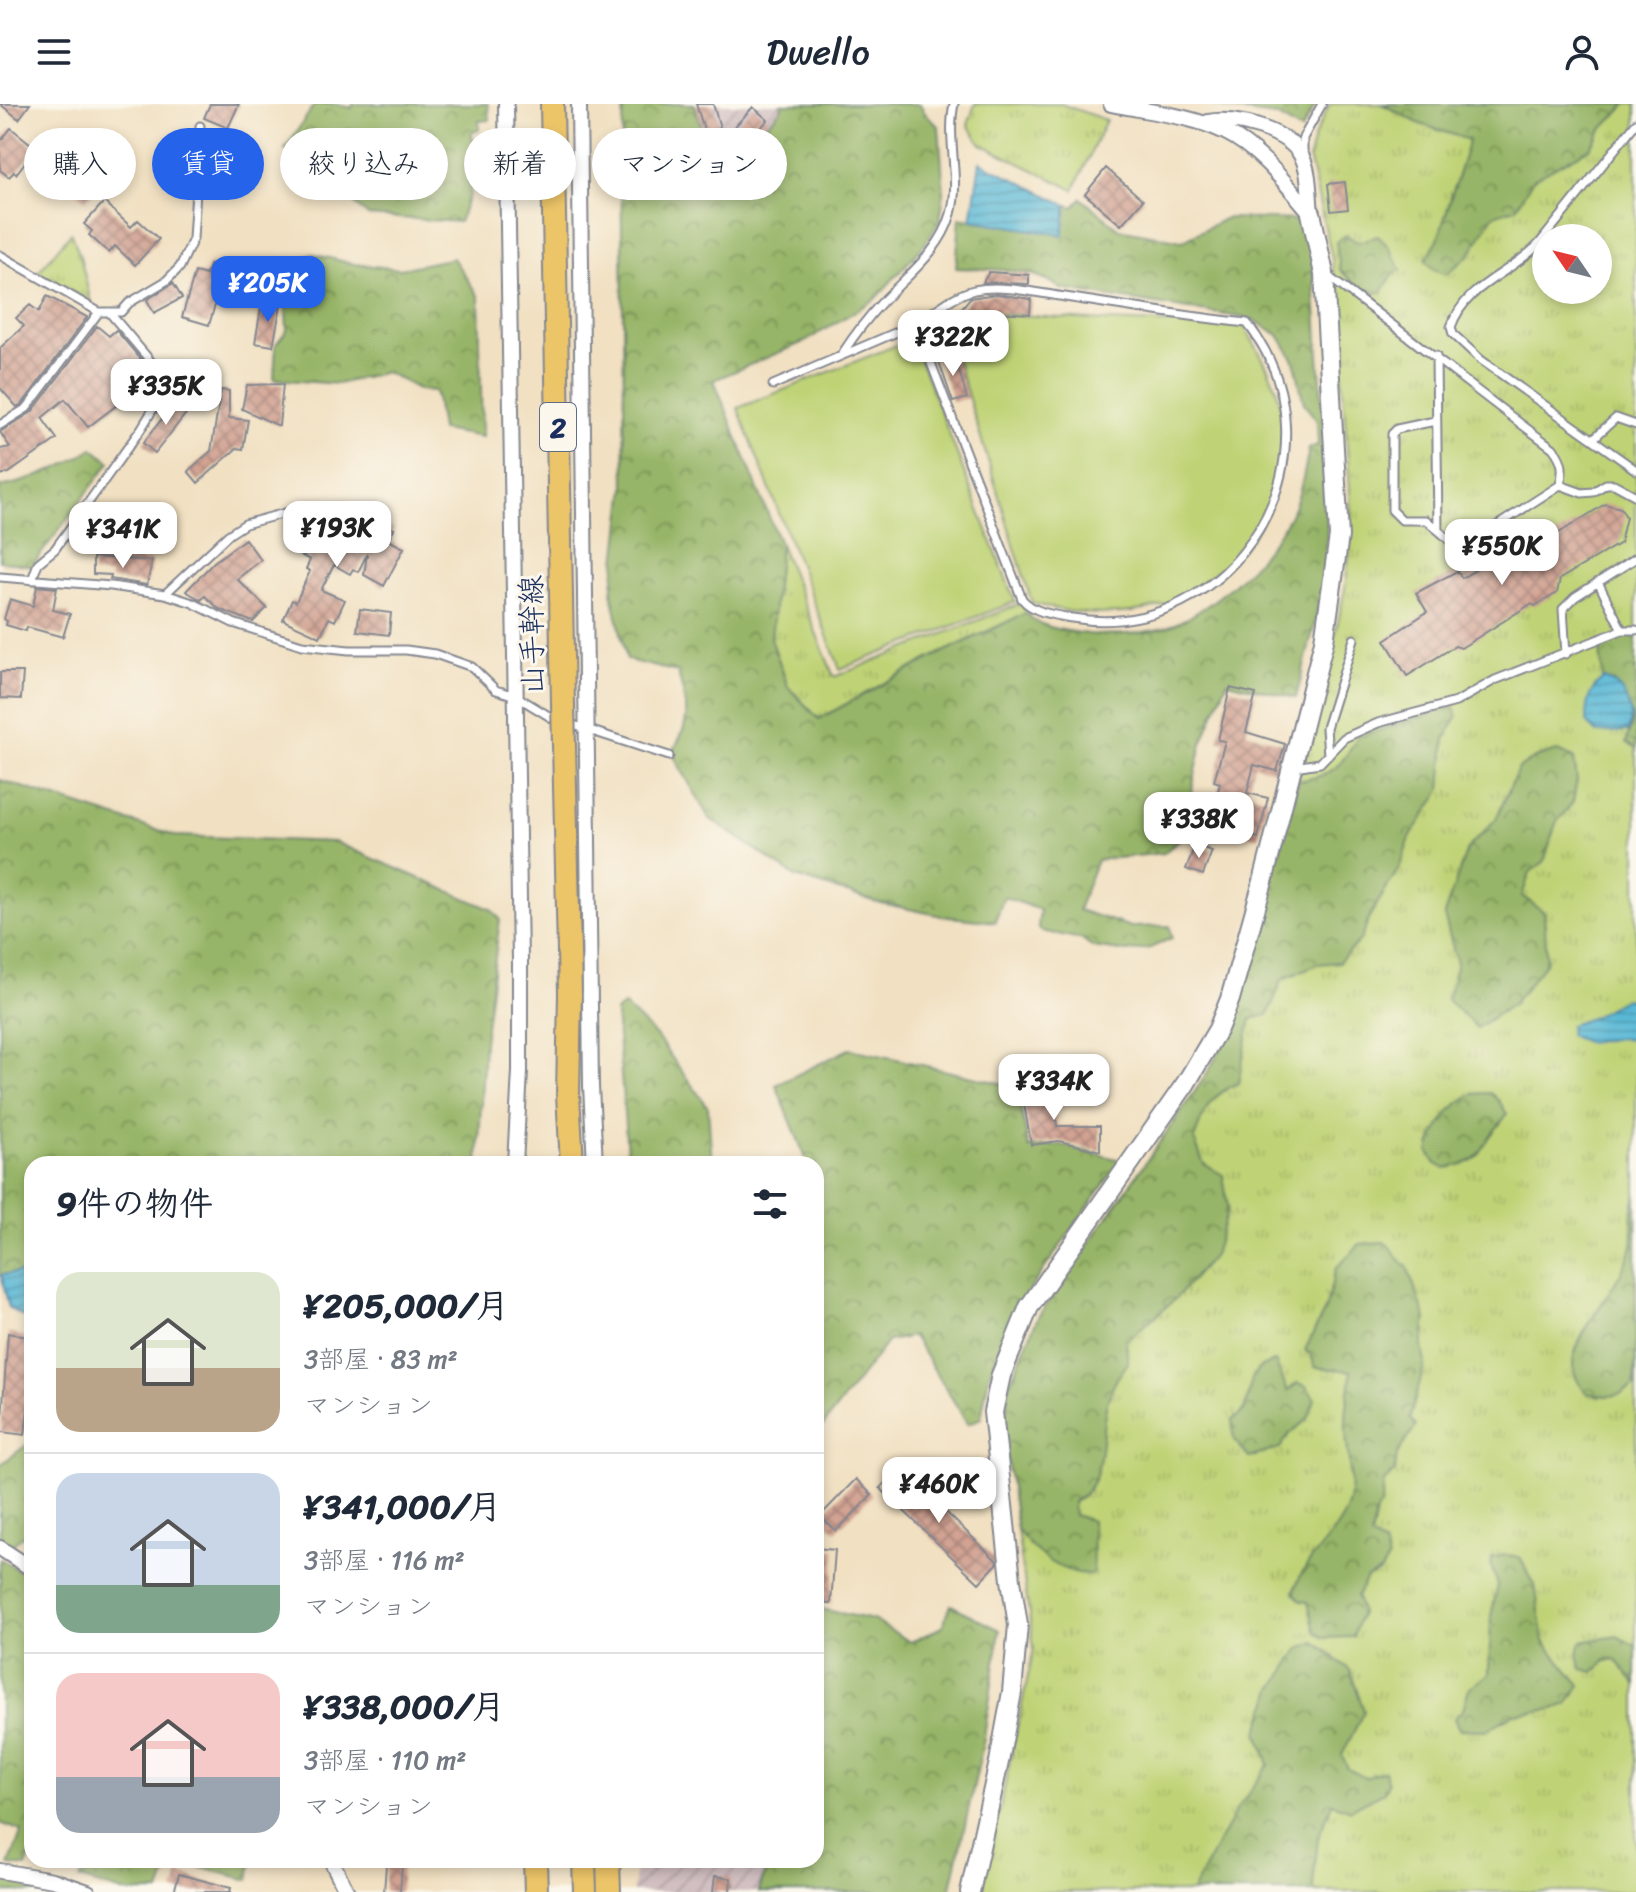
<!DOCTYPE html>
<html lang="ja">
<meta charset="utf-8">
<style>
body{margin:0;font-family:Sriracha,"Klee One",sans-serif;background:#f2f2f3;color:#1f2937;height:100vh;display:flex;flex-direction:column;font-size:30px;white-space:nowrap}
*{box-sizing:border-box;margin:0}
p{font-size:26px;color:#747a83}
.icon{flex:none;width:44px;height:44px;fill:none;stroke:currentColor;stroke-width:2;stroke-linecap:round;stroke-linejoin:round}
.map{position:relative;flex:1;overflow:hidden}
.drawer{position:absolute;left:24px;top:1052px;width:800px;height:712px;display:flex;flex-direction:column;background:#fff;border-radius:24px;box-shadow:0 4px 12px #0003}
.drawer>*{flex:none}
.hud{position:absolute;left:24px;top:24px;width:800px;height:72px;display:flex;gap:16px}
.needle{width:52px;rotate:305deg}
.controls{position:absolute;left:1532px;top:120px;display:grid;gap:16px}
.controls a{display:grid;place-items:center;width:80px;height:80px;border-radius:50%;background:#fff;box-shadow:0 4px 12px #0003;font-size:40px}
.price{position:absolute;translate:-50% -68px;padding:0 18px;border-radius:16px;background:#fff;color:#222;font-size:26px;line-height:52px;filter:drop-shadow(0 2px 4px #0008)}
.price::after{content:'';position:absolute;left:50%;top:48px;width:24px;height:18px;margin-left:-12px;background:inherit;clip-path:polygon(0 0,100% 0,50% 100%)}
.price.selected{background:#2563eb;color:#fff}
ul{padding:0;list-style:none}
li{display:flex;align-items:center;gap:24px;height:200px;padding:0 32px}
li+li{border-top:2px solid #e0e1e3}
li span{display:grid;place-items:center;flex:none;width:224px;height:160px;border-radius:24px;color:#555}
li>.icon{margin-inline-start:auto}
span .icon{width:96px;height:96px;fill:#fffc;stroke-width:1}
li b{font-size:34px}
h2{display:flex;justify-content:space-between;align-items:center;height:96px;padding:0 32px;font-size:34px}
.pill{padding:0 28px;border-radius:36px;background:#fff;box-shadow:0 4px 12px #0003;font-size:28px;line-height:72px}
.pill.selected{background:#2563eb;color:#fff}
header{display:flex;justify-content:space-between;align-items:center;height:104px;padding:0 32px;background:#fff;font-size:36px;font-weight:600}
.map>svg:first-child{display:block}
.industrial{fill:url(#industrial-furrows)}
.grass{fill:url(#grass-tufts);stroke:#6d816a;stroke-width:2;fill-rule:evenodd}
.forest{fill:url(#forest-crowns);stroke:#597262;stroke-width:2}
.park{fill:#bfd376;stroke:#6d816a;stroke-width:2}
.water{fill:url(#water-rules);stroke:#38739a;stroke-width:2}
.building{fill:url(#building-cross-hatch)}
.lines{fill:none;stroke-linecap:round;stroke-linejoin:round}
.service-casing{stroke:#868890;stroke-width:11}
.minor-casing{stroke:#868890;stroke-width:18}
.tertiary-casing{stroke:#868890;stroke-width:22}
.primary-casing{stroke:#868890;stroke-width:26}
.service{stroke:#fff;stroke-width:7}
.minor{stroke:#fff;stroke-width:14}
.tertiary{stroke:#fff;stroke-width:18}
.primary{stroke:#edc569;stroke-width:22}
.primary-bridge-casing{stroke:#868890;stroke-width:26;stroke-linecap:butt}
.primary-bridge{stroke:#edc569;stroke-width:22}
.labels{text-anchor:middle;stroke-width:6;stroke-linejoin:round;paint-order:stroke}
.shield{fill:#fbf7ec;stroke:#5e6b89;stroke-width:2}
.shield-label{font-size:28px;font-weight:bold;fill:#1b2f5e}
.street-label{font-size:30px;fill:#1b2f5e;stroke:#fbf7ec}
</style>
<header><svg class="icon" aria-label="menu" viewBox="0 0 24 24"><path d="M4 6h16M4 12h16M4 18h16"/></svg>Dwello<svg class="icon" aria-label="person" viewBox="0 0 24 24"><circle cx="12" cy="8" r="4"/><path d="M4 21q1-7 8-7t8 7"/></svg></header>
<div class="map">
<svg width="1636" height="1788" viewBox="0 0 1636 1788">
<defs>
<pattern id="industrial-furrows" width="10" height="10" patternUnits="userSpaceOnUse" patternTransform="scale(2)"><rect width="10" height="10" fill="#d2bfc1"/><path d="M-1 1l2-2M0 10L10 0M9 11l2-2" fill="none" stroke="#b4a4a8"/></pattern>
<pattern id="grass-tufts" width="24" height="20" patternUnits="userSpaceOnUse" patternTransform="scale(2)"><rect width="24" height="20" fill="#bfd376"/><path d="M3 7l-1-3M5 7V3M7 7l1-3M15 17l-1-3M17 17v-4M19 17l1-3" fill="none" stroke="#a4b568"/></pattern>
<pattern id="forest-crowns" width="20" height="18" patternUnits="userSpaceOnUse" patternTransform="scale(2)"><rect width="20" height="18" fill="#97b567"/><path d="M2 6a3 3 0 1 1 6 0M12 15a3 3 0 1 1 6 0" fill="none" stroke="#7a9458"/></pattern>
<pattern id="water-rules" width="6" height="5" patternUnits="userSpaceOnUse" patternTransform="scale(2)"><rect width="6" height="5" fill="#56b7d5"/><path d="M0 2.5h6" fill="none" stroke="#4695b0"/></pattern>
<pattern id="building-cross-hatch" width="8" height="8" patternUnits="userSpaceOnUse" patternTransform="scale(2)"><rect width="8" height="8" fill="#d2a393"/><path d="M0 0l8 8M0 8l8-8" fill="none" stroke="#aa857b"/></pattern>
</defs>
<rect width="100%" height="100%" fill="#fbf7ec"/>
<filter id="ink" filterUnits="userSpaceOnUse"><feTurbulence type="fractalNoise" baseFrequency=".0125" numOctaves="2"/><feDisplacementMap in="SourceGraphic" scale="16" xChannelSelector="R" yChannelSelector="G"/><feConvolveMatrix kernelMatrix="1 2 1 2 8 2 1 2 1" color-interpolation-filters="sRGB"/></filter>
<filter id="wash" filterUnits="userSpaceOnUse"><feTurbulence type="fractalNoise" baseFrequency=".006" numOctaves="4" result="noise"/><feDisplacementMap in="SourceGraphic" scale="32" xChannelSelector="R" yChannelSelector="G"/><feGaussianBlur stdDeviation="1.8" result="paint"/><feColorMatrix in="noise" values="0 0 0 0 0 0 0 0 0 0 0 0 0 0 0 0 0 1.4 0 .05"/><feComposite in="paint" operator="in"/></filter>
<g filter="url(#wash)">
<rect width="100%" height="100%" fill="#f1e0c1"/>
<path class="industrial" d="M694,0H781L783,4L734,59L708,44Z
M636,1756H768L759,1788H633Z"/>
<path class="grass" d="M975,0H1061L1106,16L1074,86L981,40L968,21Z
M1330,0H1636V1788H982L1034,1544L1004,1335L1008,1284L1038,1213L1205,973L1229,931L1235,913L1329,560L1345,485L1351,434L1350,386L1338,216L1332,154L1309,53L1315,31ZM1546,134H1598V186H1546Z
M71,129L80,152L91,199L38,168Z
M780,440L834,573L1022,499L1026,509L929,555L819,615L788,583L771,535Z"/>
<path class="forest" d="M315,0H337L352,4L353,0H488L489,16L479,17V26L471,29L476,44L471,60L470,90L459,118L368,112C344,87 312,67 285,45Z
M624,0H694L708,44L733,59L782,4L781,0H920L924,8L939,23L944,89L940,116L925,140L875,195L806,237L714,276L780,440L771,535L788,583L819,615L929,555L1026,509C1039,525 1068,527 1088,530C1109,532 1134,530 1155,526C1208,516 1281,443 1298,393C1303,377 1306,361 1309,345L1318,341L1317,316L1304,300L1295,258L1279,231L1252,215L1061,185C1033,162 990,166 956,164L960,114L1063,131L1067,101L1074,103L1081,94L1119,125L1182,137L1226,114L1303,116L1312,145L1328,386L1326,458L1315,519L1296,594L1227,578L1202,639L1182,733L1164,749L1097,756L1078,806L1131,823L1170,822L1172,834L1150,844L1127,848L1093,843L1082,835L1041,827L1038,823L1040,806L1004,793L995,818L942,812L876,798L796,773L709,714L672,649C693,613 687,607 678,568L627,556L612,490L625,384L621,52Z
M1210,0H1316L1301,27L1277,12L1238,7Z
M1382,0H1627L1603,24L1590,44L1533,75L1516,104L1493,111L1470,150L1448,169C1437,169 1432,164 1426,156L1438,135L1469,36L1420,20Z
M1346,131L1357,138L1378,132L1388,142L1401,165L1392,172L1382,188H1363L1340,166L1336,138Z
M313,150L354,160L400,165L453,154L479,193L482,333L441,326L435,287L420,286L386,268L338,280L274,275L276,240L287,226L284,162Z
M93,344L110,358L32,462L0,457V383C29,378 70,361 93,344Z
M1620,531H1636V645L1626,639C1627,631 1630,627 1632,620C1635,608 1619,588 1614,578L1603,575L1600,545Z
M1454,603L1457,613L1445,635L1441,686L1410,734L1400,762L1371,810L1361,835L1339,858L1317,860L1282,876L1268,911L1251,915L1238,979C1207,994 1206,1004 1194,1035L1204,1060L1223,1071L1228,1104L1214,1151L1174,1196L1126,1237L1128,1259C1118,1272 1111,1283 1107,1299C1098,1332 1109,1379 1073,1398L1074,1411L1092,1417L1093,1470C1063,1472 1033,1449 1017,1425L1004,1335L1008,1284L1038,1213L1205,973L1229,931L1235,913L1298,677C1334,671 1340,664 1357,633Z
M1557,647L1574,654L1577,676L1573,698L1556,719L1544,758L1530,768L1522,792L1544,808L1547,857L1514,899L1477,924L1447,896L1457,859L1444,811L1467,745L1496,715L1518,665L1535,654Z
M0,676L175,732L335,738L491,805L500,815L484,938L478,1060H32V1167L0,1171Z
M624,901L656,932L708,1003L712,1060H628L616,908Z
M849,945C905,955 960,972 1016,982L1029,1044L1060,1041L1121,1056L1013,1209L989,1271L981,1314L968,1320L913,1232L888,1237L816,1331V1060H808L776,981Z
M1490,989L1499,997L1507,1010C1501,1020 1492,1028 1487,1037C1475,1060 1471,1057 1446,1065L1436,1060L1429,1049C1431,1029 1451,1000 1471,991C1476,989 1484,989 1490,989Z
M1636,1092V1249L1634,1282C1618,1295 1605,1293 1586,1289C1580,1281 1574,1273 1573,1262C1571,1231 1626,1176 1632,1141C1635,1124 1629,1109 1636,1092Z
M1384,1138C1396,1146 1396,1155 1407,1162L1426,1215L1422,1243L1425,1259L1410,1314L1416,1322L1397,1350L1395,1368L1384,1378L1381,1400L1376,1408L1371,1433L1384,1441L1388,1455L1381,1467L1367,1474L1357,1492L1361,1509L1353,1533L1324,1534L1315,1527L1308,1498L1301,1497L1294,1488C1304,1455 1326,1443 1342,1415C1360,1385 1344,1349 1346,1317C1346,1300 1351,1284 1351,1267L1315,1263L1311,1251L1305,1246L1325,1206L1336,1164L1360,1140Z
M1275,1258L1288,1287L1297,1279L1306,1282L1315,1295L1307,1316L1290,1329L1280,1344L1249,1354L1234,1335L1232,1316C1236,1313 1240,1311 1243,1307C1255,1287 1241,1267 1275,1258Z
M32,1337V1427L18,1435L12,1443L0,1435V1361Z
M1503,1451L1520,1454L1535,1481L1544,1537L1580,1581L1567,1600L1554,1605L1514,1610L1487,1626L1459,1625L1454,1615L1463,1605L1469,1584L1489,1570L1491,1512L1498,1481L1491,1462L1492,1454Z
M0,1455L32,1474V1748L26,1763L9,1761L22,1727L0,1719Z
M951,1501L1000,1526L983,1640L950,1788H759L768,1756H816V1504L873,1516L911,1538L942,1523Z
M1617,1532L1636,1542V1581L1615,1555L1606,1557L1594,1568L1582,1565C1578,1554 1577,1549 1581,1538Z
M1315,1538L1350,1566L1364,1607L1342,1651L1348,1665L1365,1674L1384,1667L1388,1678L1384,1688L1350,1706L1332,1699L1318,1734L1313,1781L1315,1788H1192L1237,1705L1269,1661L1258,1628L1273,1585L1300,1544Z
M89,1756H252L249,1776L172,1756L160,1788H123L80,1775Z
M0,1775L60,1785L62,1788H0Z"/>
<path class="park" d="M975,208L1104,217L1244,222C1256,243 1270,264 1277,288C1290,334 1278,401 1247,439C1232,457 1215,470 1196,482C1186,489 1175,498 1164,501C1119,514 1077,512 1032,499L951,237Z
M912,235L1015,498L840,565L738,304Z"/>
<path class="water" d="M980,58L1067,101L1063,131L971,116Z
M1603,575C1624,580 1636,607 1628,627L1597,629L1586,618C1586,600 1588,587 1603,575Z
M1624,895H1636V937L1619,934L1588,939L1569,931L1570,921L1591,914Z
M32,1167V1218L9,1204L1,1171Z"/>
<g id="blocks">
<path class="building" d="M0,0H30L19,15Z
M210,0H239L228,24L204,14Z
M696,0H713L724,37L709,41Z
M753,3L768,16L742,44L727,31Z
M11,24L36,44L16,70L14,68L9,73L0,66V38Z
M82,56L104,74L86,96L64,78Z
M1106,64L1143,96L1121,121L1085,90Z
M1345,78L1348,105L1331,107L1328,80Z
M104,98L131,123L138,116L159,135L135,161L115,142L109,149L89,131L92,127L84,120Z
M209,161L248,172L243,190L230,186L229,191L219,188L209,221L182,213L195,168L206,171Z
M989,168L1029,171V180L983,178Z
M173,179L182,194L154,209L147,196Z
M996,190L1031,195L1030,210L960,206L970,194Z
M47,192L87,213L23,299L17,303L0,284V244L24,222L16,214L30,201L39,208Z
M262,198L281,201L273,242L255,239Z
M97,222L109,232L116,226L148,264L154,285L140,296L134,288L88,323L65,295L42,314L57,335L9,369L0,371V345L10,343L0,328L32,308Z
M954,250L967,294L953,298L938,255Z
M283,280L279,322L242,305L247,281Z
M221,286L229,287V314L248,316L243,345L237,344L198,379L188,367L211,347Z
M176,297L188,307L155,349L143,339Z
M1605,400L1621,404L1626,413L1620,439L1560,475L1557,489L1535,502L1531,500L1461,544L1455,542L1407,572L1385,536L1427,508L1416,489L1457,467L1462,474L1498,452L1500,444L1533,424L1543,439Z
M94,415L114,428L105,441L85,428Z
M362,419L378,428L382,419L394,425L388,436L404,444L384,482L364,471L367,450L358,468L353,465L350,470L334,461L321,486L345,496L335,517L329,514L320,533L283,516L292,496L296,498L310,467L306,465L310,456L287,444L299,421L316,429L318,424L334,433L341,421L357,429Z
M245,435L261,456L237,475L267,504L253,518L219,505L205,492L201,496L186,487L214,458Z
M93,453L152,457L147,481L110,475L111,471L93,470Z
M37,482L57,484L53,506L70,510L63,533L27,523L26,527L6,521L7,517L4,515L10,495L33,502Z
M360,505L391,509L389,531L357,527Z
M0,568H23L21,595L0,594Z
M1230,584L1256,590L1246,628L1285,640L1277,667L1254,661L1247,689L1268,694L1258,734L1210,721L1220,679L1214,677L1225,637L1218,636Z
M1195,741L1212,747L1203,771L1186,765Z
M1021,982L1052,985L1057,1022H1100V1047L1059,1037L1031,1041Z
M8,1229L32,1234V1272L25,1331L1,1328Z
M900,1364L997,1457V1460L979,1479L880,1384Z
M856,1375L872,1391L836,1427L820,1412Z
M816,1444L835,1446L831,1500L816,1499Z
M386,1761L402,1762L400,1788H384Z
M179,1770L231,1784L230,1788H174Z
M715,1772L731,1774L730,1788H713Z"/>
</g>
</g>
<g filter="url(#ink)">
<use href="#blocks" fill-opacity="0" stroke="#868890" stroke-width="2"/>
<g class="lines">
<g class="service-casing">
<path id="service" d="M1636,19L1539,140C1509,171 1466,180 1451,223L1453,230L1481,256L1636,366
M1303,51V34L1322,0
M0,151L99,208H121L129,199L166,177L180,163L193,135L200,22
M1326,171C1403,227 1476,287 1553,344C1563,357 1564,365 1560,381L1467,441L1457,443L1438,426L1436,252
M842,250C855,230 868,213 884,196C909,170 941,146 951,110C961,75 946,36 954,0
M773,281L911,222C933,211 949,192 974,186C1002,180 1037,189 1065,193C1126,202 1186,213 1247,219C1349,349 1235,541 1072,514C1054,511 1034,509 1022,495L931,259L925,228L928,214
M1435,317L1397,325L1392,330V406L1402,416H1426L1438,426
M0,321L27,304L99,208
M1593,335L1616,314L1636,321
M1560,381L1582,389L1593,388L1606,380H1614L1636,392
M0,473L111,482L165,490L193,499L233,519L302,541L349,546H406L435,550L472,563L496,586L516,592L552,614L669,652
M32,476L38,459L55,445L141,325L155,302L161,285L159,271L153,260L109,208
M1598,478L1622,526
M165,490L228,431L245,420L296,406
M1566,550L1563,505L1575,493L1636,454
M1328,651L1326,624L1354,535
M1294,663L1320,659L1344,634L1378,619L1456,598L1495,576L1622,526H1636"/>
</g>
<g class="minor-casing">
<path id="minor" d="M506,0L520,856V967L515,1060
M579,0L591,982L595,1060
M1111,0C1149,8 1190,11 1225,28C1260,45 1286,80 1311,109
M1208,18C1235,12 1289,27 1302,53C1310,68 1309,92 1311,109
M0,1444L32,1465
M331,1756L347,1788
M0,1767L53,1776L88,1788"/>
</g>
<g class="tertiary-casing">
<path id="tertiary" d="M970,1788L999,1658L1012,1588L1018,1521L1011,1476L993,1308L1001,1271L1029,1203L1186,979L1218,925L1230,895L1264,774L1324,537L1339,432L1324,170L1311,109"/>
</g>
<g class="primary-casing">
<path id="primary" d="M552,0L563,600
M570,889L568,991L572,1060
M535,1756L536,1788
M584,1756L585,1788
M608,1756L609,1788"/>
</g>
<use href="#service" class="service"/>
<use href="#minor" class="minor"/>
<use href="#tertiary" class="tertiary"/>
<use href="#primary" class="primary"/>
<g class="primary-bridge-casing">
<path id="primary-bridge" d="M563,600L570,889"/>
</g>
<use href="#primary-bridge" class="primary-bridge"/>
</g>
</g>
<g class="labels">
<rect class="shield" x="540" y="299" width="36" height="48" rx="6"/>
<g class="shield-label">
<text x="558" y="333">2</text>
</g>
<g class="street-label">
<text transform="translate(532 531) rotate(-91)" y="10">山手幹線</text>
</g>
</g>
</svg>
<div class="controls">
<a><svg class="needle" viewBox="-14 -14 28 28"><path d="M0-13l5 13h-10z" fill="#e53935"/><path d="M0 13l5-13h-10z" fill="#747a83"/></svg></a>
</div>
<b class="price selected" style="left:268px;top:220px">¥205K</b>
<b class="price" style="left:953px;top:274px">¥322K</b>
<b class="price" style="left:166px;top:323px">¥335K</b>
<b class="price" style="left:337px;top:465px">¥193K</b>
<b class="price" style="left:123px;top:466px">¥341K</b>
<b class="price" style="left:1502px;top:483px">¥550K</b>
<b class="price" style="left:1199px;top:756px">¥338K</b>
<b class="price" style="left:1054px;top:1018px">¥334K</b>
<b class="price" style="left:939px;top:1421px">¥460K</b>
<div class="hud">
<a class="pill">購入</a>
<a class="pill selected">賃貸</a>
<a class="pill">絞り込み</a>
<a class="pill">新着</a>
<a class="pill">マンション</a>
</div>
<section class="drawer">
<h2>9件の物件<svg class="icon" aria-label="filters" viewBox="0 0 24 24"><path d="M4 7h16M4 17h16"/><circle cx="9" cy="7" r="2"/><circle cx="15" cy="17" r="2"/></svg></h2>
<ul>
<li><span style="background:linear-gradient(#dfe7d0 60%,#b9a48a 0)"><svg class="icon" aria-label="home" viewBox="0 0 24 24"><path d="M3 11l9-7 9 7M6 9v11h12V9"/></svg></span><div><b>¥205,000/月</b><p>3部屋 · 83 m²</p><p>マンション</p></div></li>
<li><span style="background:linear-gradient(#c9d6e8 70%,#7fa58c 0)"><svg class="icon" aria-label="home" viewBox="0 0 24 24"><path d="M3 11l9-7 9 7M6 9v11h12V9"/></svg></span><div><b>¥341,000/月</b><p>3部屋 · 116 m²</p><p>マンション</p></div></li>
<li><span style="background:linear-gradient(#f6c9c9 65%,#9aa5b1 0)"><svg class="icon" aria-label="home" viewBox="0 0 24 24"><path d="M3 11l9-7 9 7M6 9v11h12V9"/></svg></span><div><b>¥338,000/月</b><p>3部屋 · 110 m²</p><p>マンション</p></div></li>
</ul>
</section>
</div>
